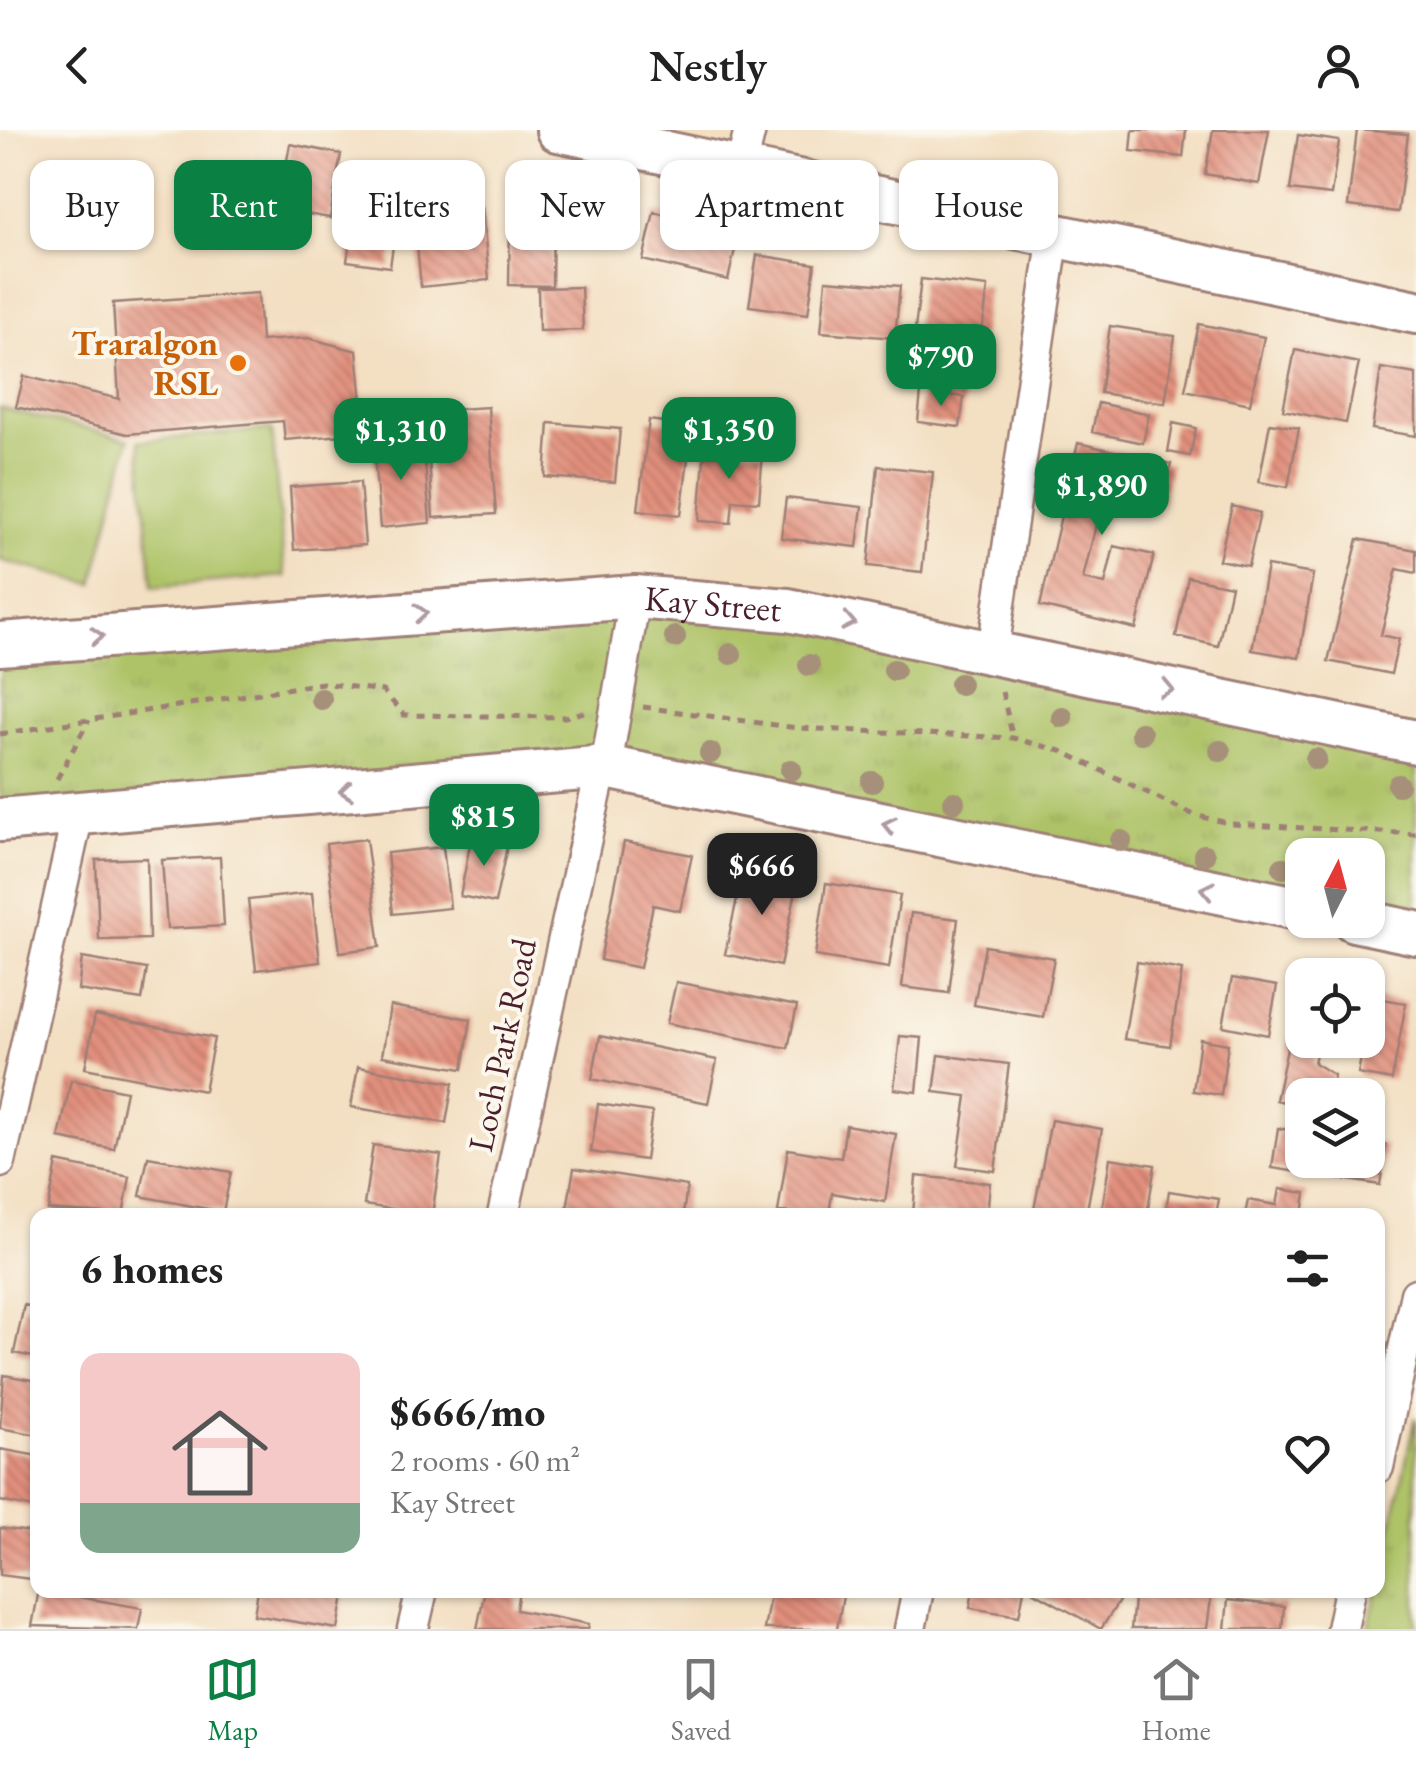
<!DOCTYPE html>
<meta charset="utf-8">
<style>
body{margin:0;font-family:"EB Garamond",serif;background:#f6f6f6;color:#222;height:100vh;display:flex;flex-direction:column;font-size:38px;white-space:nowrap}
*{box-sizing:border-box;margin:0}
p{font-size:32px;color:#767676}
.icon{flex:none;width:55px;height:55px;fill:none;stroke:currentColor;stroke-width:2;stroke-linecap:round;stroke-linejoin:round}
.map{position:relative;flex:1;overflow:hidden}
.side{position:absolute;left:30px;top:1078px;width:1355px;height:390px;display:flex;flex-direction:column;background:#fff;border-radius:20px;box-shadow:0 2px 8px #0004}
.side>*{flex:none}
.guide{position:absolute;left:30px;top:30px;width:1358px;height:90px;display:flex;gap:20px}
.needle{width:65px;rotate:6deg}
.controls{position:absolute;left:1285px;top:708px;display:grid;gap:20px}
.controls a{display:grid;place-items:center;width:100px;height:100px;border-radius:20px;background:#fff;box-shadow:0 2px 8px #0004;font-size:50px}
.price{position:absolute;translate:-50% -85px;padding:0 22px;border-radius:20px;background:#0b8043;color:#fff;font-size:32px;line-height:65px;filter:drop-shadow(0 2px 5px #0008)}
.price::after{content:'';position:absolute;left:50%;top:60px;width:30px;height:22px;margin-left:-15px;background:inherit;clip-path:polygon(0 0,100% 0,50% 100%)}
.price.on{background:#222;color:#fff}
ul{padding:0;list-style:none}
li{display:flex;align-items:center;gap:30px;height:250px;padding:0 50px}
li span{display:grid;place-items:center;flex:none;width:280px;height:200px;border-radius:20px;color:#555}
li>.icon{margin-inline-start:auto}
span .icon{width:120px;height:120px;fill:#fffc;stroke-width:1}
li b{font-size:42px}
h2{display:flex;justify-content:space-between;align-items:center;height:120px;padding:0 50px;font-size:42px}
.pill{padding:0 35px;border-radius:20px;background:#fff;box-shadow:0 2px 8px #0004;font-size:35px;line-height:90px}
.pill.on{background:#0b8043;color:#fff}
header{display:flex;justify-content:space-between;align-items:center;height:130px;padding:0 50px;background:#fff;font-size:45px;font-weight:600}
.dock{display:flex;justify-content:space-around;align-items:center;height:140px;border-top:2px solid #e0e0e0;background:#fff;font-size:28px;color:#767676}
.dock a{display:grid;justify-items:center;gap:5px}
.dock .on{color:#0b8043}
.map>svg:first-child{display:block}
.grass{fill:#aec367;stroke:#7c7149;stroke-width:2.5}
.park{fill:url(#park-tufts);stroke:#7c7149;stroke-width:2.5}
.building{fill:url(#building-back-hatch)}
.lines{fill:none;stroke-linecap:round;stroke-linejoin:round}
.street-casing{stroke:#9e7f76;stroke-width:35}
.secondary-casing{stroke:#9e7f76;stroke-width:48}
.path{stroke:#9e7f76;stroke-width:5;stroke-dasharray:8 8;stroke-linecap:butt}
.street{stroke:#fff;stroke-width:30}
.secondary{stroke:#fff;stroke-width:42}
.tree{fill:#a79079}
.oneway{stroke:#ae9aa0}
.food-dot{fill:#e8710a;stroke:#fbf7ec;stroke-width:4}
.labels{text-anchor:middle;stroke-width:8;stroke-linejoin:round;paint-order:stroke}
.food-label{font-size:35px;font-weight:bold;fill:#c56008;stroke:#fbf7ec;text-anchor:end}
.street-label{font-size:35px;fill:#4a1f2b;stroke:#fbf7ec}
</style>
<header><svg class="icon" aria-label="back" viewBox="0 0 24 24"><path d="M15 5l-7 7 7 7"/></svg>Nestly<svg class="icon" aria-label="person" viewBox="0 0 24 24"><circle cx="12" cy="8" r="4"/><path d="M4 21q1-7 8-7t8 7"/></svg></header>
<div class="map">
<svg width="1416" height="1499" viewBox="0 0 1416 1499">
<defs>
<pattern id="park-tufts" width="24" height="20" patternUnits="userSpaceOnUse" patternTransform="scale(2.5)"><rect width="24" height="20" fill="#aec367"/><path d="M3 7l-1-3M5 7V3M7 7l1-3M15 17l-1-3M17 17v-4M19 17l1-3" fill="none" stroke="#97a75a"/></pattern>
<pattern id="building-back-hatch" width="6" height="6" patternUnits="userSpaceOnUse" patternTransform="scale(2.5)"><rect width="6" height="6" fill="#e2907d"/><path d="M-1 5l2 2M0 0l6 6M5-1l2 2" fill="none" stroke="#b97567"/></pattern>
</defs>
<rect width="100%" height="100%" fill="#fbf7ec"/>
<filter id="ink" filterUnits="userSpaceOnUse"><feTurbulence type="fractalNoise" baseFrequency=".01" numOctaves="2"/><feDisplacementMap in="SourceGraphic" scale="20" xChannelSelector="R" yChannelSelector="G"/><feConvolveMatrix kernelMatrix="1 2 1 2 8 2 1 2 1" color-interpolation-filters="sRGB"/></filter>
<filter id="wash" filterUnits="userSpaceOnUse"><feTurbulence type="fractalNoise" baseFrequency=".0048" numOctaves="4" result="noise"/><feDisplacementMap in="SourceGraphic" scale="40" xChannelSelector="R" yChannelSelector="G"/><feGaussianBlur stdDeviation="2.25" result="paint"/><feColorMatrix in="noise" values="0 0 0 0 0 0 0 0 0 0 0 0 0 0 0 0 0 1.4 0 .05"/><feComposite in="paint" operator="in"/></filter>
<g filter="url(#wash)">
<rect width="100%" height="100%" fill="#f3dfc2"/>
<path class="grass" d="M0,278L129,309L93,454L0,430Z
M272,299L285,446L153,457L139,311Z"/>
<path class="park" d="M635,467L1416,612V803L1368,790V725H1302V779L606,637L0,690V523Z
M1416,1287V1499H1368Z"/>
<g id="blocks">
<path class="building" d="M1133,0H1186L1183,27L1131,21Z
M1213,0H1269L1259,54L1205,44Z
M1357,0L1408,4L1398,82L1348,76Z
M1298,5L1339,11L1331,65L1290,60Z
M290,14L341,24L330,88L278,79Z
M360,45L402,52L390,137L347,131Z
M629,64L632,111L566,116L563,69Z
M482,77L489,150L421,157L414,84Z
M654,82L739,102L728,150L643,130Z
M510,88H553L552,156L509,155Z
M757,125L815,134L808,184L749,176Z
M921,149L988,157L979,225L913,216Z
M826,150L900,156L895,208L821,202Z
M581,157L583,200L539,201L538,158Z
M258,163L261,211L308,208L357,221L365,303L285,310L283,291L127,304L16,277L24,246L119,269L113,173Z
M1199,194L1264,207L1250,274L1185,260Z
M1110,196L1175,206L1165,273L1100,263Z
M1295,220L1359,233L1346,293L1283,280Z
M1381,238L1416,244V306L1372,299Z
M921,262L964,267L960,297L918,292Z
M1098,273L1149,284L1143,313L1092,302Z
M488,277L496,384L433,388L426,281Z
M649,290L692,296L681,385L638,380Z
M549,293L620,299L615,352L545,347Z
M1173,293L1196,298L1190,326L1168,322Z
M1270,293L1299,298L1288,357L1259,352Z
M423,308L430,393L380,398L373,312Z
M1078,313L1171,334L1161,374L1104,361L1083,449L1105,454L1114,416L1154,425L1136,499L1040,476Z
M705,317L763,321L759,372L733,370L731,393L699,391Z
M878,336L933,342L922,442L868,436Z
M360,352L365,415L294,420L290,357Z
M786,368L862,377L857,417L781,408Z
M1232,376L1260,383L1248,436L1219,430Z
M1358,409L1416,420V443L1397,439L1381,505L1399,509L1391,544L1328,531Z
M1267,436L1313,444L1299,528L1252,520Z
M1188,447L1231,456L1218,516L1176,506Z
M472,704L508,712L495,773L460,766Z
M366,709L380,817L340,822L326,714Z
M624,712L692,725L680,781L653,775L640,838L600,830Z
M443,717L450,778L393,784L387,723Z
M220,727L224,796L167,799L162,730Z
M147,728L149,809L99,810L96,730Z
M743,741L798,752L780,836L725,824Z
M826,753L900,765L889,838L815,826Z
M312,763L320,832L256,840L248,770Z
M911,783L958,789L949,863L902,857Z
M985,816L1054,828L1043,887L974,875Z
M82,828L147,839L142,870L78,860Z
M1137,832L1182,840L1170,916L1124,909Z
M1232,848L1277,856L1268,905L1223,896Z
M676,852L797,876L788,918L667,893Z
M1301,854L1302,910H1319L1314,933L1334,945L1330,965H1302V976L1276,970Z
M1371,867L1406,873L1392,950L1358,944L1364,910H1368Z
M390,876L471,889L463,939L382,926Z
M95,885L214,908L204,961L85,938Z
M600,906L717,930L708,973L592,949Z
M900,906L922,908L917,962L894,959Z
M1200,909L1228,914L1221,965L1193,961Z
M939,925L1009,934L995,1041L957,1036L967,966L934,962Z
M358,937L453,953L446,993L351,977Z
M71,950L126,961L114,1019L59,1008Z
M598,974L652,982L645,1030L591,1022Z
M1051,990L1102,999L1086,1085H1033Z
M846,995L896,1004L885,1072L832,1063L829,1085L778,1082L788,1019L841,1028Z
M1278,998L1302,1002V1030H1368V1012L1386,1015L1380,1055L1272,1038Z
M373,1015L441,1025L432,1085L364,1075Z
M148,1027L231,1042L223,1082L140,1066Z
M1110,1028L1155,1035L1147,1085H1101Z
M57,1032L130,1047L123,1085L48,1080Z
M574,1038L687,1056L683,1085H566Z
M916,1046L990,1053L987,1085H913Z
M1280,1059L1306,1063L1303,1085H1245L1248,1070L1277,1075Z
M1169,1061L1219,1069L1216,1085H1165Z
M24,1175L38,1178V1228L14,1223Z
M4,1245L38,1251V1305L0,1298Z
M0,1319L38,1326V1379L0,1371Z
M0,1398L38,1403V1450L0,1445Z
M39,1460L142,1478L138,1499L32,1496Z
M258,1460H345L338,1499L254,1485Z
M485,1460H519L516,1480L589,1494L588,1499H477Z
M771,1460H844L837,1499H764Z
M973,1460H1024L1019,1486L970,1478Z
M1031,1460H1108L1121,1468L1101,1499Z
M1135,1460H1212L1207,1499H1131Z
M1228,1470L1284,1476L1282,1499H1225Z"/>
</g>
</g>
<g filter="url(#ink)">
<use href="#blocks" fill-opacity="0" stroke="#9e7f76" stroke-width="2.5"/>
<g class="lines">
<g class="street-casing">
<path id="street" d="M741,37L750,0
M993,521L1054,104
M0,1032L78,684
M503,1085L598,654L606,637L635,467
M1378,1337L1416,1164
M413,1499L422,1460
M910,1499L918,1460
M1342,1499L1350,1460"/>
</g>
<g class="secondary-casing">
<g id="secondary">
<path d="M558,0L1416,182"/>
<path id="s1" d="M0,514L635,467L788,480L1416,612"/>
<path d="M0,690L606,637L1302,779"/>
<path d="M1354,790L1416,803"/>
</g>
</g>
<path class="path" d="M1002,562L1013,608
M643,577L797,598L1013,608L1061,621L1194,685L1232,694L1416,704
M0,604L323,553L383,561L404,585L565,587L588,581
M57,649L89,590"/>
<use href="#street" class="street"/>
<use href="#secondary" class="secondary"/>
</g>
<g class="tree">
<circle cx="675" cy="507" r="11"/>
<circle cx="731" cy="524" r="11"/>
<circle cx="809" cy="535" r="11"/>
<circle cx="894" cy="540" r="11"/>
<circle cx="960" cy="554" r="11"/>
<circle cx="321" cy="569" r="11"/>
<circle cx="1062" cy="587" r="11"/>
<circle cx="1141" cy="603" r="11"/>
<circle cx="1220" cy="621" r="11"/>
<circle cx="710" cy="623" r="11"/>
<circle cx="1316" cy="629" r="11"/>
<circle cx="791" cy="640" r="11"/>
<circle cx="872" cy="652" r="11"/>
<circle cx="1398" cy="655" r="11"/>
<circle cx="954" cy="672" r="11"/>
<circle cx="1121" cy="711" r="11"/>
<circle cx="1204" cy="725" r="11"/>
<circle cx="1283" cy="738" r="11"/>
</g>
<defs><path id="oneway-chevron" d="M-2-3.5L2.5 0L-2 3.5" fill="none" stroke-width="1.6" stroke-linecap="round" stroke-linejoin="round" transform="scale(2.5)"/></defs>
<g class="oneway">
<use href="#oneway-chevron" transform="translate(421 483) rotate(-4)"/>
<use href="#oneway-chevron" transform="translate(849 492) rotate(11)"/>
<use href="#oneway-chevron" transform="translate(97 506) rotate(-4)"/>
<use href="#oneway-chevron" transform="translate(1167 559) rotate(12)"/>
<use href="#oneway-chevron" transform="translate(346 661) rotate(175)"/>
<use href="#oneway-chevron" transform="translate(889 695) rotate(-168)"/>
<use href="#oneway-chevron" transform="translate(1207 760) rotate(-168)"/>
</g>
</g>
<circle class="food-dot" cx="238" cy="233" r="10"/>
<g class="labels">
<g class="food-label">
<text x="218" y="225">Traralgon<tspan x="218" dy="40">RSL</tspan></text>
</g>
<g class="street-label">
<text dy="12" stroke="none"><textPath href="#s1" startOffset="715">Kay Street</textPath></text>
<text transform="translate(502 915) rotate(-78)" y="12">Loch Park Road</text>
</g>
</g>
</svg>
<div class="controls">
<a><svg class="needle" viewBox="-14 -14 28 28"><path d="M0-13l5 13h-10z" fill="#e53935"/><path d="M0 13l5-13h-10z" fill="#767676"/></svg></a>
<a><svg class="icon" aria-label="locate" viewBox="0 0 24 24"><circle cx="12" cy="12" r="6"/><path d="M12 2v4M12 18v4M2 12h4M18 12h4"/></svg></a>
<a><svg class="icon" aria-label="layers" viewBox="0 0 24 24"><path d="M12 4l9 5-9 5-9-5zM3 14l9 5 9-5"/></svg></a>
</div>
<b class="price" style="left:941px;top:279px">$790</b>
<b class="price" style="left:729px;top:352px">$1,350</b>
<b class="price" style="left:401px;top:353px">$1,310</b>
<b class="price" style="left:1102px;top:408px">$1,890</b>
<b class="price" style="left:484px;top:739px">$815</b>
<b class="price on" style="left:762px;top:788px">$666</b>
<div class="guide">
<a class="pill">Buy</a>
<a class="pill on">Rent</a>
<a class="pill">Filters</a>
<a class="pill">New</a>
<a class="pill">Apartment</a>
<a class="pill">House</a>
</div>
<section class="side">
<h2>6 homes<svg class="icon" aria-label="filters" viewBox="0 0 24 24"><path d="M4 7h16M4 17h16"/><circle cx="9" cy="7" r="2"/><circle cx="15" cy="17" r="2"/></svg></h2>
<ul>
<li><span style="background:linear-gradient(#f6c9c9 75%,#7fa58c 0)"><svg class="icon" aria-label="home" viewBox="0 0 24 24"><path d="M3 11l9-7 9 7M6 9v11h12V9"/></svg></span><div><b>$666/mo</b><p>2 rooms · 60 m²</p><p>Kay Street</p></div><svg class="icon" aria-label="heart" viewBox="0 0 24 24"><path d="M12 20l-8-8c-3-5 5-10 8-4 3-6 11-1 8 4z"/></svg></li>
</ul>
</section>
</div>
<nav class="dock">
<a class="on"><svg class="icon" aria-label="map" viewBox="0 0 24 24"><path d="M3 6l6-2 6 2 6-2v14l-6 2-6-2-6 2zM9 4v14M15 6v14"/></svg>Map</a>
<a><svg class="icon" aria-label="saved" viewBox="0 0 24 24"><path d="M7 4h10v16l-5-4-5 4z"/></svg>Saved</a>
<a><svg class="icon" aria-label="home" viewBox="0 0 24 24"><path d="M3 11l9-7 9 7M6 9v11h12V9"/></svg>Home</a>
</nav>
